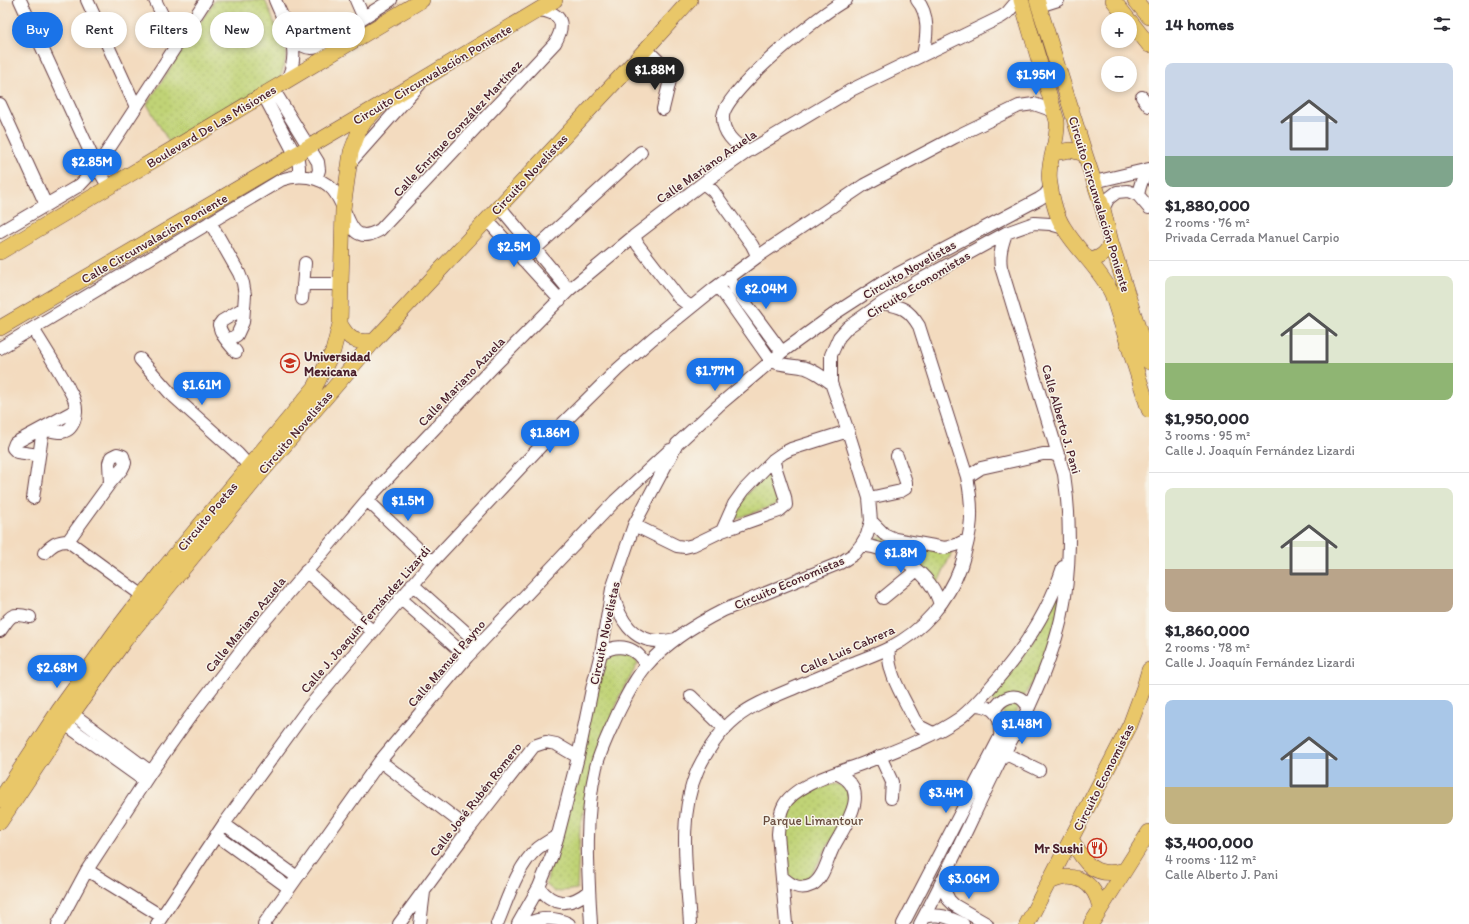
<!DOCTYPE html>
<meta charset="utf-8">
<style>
body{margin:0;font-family:Itim,sans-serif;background:#f7f7f7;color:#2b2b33;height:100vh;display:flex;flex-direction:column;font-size:15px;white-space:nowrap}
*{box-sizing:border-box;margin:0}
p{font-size:13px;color:#7c7c81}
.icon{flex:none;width:22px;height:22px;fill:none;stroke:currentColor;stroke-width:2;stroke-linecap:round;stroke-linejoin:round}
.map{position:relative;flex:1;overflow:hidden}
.details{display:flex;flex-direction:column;background:#fff;width:320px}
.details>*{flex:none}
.hud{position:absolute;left:12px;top:12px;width:380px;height:36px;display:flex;gap:8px}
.fabs{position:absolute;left:1101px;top:12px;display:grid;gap:8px}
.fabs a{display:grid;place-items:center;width:36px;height:36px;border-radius:50%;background:#fff;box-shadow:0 2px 6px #0003;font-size:20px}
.price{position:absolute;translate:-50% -34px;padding:0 9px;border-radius:14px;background:#1a73e8;color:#fff;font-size:13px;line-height:26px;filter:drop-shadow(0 1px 2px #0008)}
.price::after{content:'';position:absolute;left:50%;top:24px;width:12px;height:9px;margin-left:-6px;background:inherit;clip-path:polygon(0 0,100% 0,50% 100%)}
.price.selected{background:#222;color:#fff}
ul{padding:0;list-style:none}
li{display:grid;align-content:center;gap:8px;height:212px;padding:0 16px}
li+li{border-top:1px solid #e1e1e2}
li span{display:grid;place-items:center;height:124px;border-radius:8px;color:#555}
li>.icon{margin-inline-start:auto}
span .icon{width:72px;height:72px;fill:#fffc;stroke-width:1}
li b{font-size:17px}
h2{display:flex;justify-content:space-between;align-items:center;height:48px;padding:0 16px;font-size:17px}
.tag{padding:0 14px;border-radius:18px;background:#fff;box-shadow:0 2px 6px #0003;font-size:14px;line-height:36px}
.tag.selected{background:#1a73e8;color:#fff}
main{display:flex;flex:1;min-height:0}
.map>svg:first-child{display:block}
.park{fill:url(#park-dots);stroke:#857950}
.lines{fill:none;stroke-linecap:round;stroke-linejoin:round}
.minor-casing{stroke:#633b41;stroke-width:14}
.major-casing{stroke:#633b41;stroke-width:16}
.minor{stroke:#fff;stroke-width:12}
.major{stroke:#e9c769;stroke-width:15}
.labels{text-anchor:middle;stroke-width:3;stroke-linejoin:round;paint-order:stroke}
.street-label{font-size:13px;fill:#4a1f2b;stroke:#f7f3e8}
.poi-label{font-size:13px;font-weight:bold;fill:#4a1f2b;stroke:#f7f3e8;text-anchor:start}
.park-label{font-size:13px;fill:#684c3e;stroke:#f7f3e8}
</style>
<main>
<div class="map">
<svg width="1149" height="924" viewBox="0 0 1149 924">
<defs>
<pattern id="park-dots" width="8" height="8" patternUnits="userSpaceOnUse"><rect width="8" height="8" fill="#c0d376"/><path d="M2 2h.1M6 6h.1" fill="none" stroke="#a6b566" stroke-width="1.8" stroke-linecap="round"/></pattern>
</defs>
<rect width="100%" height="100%" fill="#f7f3e8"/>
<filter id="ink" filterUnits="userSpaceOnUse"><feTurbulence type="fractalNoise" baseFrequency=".025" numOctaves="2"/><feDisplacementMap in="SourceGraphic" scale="8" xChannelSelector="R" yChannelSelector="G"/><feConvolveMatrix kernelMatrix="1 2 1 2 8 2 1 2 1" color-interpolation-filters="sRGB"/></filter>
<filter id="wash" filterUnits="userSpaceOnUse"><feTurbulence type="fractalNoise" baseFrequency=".012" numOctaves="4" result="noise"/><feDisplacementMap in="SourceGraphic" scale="16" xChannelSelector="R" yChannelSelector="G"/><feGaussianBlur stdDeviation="0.9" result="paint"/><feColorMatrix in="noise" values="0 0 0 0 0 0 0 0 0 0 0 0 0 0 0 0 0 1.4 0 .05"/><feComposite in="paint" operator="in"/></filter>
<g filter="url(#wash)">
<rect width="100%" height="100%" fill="#f3dbbf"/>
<path class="park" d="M215,0H265L287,54L280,79L171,146L147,104Z
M768,473L786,501L735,519L732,515L738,502Z
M888,534L952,552L935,589L902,555L865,542Z
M1062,583L1057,621L1046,655L1009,726L1000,705L991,700L1033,643Z
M626,652L638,663L619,697L587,799L580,828L577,889L554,892L546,884L603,657Z
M833,784C848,786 851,793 854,807L834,835L814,870L807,879L796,881L788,876C784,852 775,815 798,797C807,791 823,787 833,784Z"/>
</g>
<g filter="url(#ink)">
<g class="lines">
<g class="minor-casing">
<path id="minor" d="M20,0L97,167L108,186
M87,0L136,107
M155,0L177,45
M275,0C287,29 303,51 286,81
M356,0L363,16
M917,0C930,15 927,37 923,55
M1039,6L1058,0
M289,34C298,42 305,51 317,47L391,0
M646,49L670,72L671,76L663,109
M273,89L318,162L319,170L316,179
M264,96L298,160L299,167V176
M1142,97L1149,106
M0,104L46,205
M747,152C734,143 722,133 723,116C726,90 822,12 846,0
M349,164L420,84
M1094,182L1149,169
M703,183L713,191L752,245L755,251L757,257
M1138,195C1140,185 1142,178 1149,170
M499,206L569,290
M1103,209L1108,199L1117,192L1128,191L1138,195L1149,208
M487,220L560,300
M210,222L239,273L243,283L245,295L243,322L237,335L227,341
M0,232L80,185L97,167L206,0
M634,236L638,245L679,298L691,307
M523,260L641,152
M730,276L733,286L782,352
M303,284H342
M715,288L720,290L724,294L771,361
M302,299L305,263
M33,329C45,348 57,367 68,387C70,392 74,397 75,403C78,414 74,431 61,432C55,432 48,430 43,429L33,498
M0,348L281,180C297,174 320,175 333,190C339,197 343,208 347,217C350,223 353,232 360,234C367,237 374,233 380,230L555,43C566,24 562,13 539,10
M236,352C229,343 221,336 219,325L222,321L244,308
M140,359L170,393L238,454L249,466
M771,361C783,366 794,365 806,368C815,371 823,377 831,383
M39,455L17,452L13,448L15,443L76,410
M967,477L981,468L1043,454H1052L1060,457
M869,498L901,491L906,488V482L897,456
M367,500L432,562
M871,521L884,534L895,539L945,548L956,545L968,539
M634,525L677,546L685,547L693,545L722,531L734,504L744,490L773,460L783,453L791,449L848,431
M722,531L779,511L786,505L785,497L773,460
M68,541L110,483L122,469L125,463L123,456L117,454L111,457L109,463L110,483
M861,545C893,548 932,573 940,605
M44,553C52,545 57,541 68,541L143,596
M306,571L372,631
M412,584L479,644
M613,594C619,618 632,642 660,641C666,641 671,640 676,639
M400,598L467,657
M883,598L917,570
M0,631C11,616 10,612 30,617
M889,648C886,672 904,698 914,719L919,726L933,733
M601,653C619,642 637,647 646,666
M691,696L725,729
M995,712C996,702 1010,693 1020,698C1024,700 1026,704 1029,707
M73,714L151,772
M65,724L145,781
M1004,753L1039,770
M880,756L892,782L891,798
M380,761L469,829
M224,824L297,877
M216,835L289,888
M87,870L161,916
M782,877C791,885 800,891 812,885C823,879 827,861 832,850C843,827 874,791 838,774
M941,884L949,900L954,905L987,924
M539,887C553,907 571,906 589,891
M924,917C939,913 949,917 963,924
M58,924L87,870L151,772L189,718L256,631L367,500L490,370L569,290L634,236L703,183L747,152L851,90L1001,17L1007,13L1018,0
M157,924L224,824L309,707L432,562L552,434L618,369L652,339L715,288L757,257L864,185L955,137L1019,106L1034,104L1054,111
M264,924L380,761L467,657L615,501L670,450
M399,924L469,829L534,746L546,742L556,744L578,757
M420,924L424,892
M497,924C507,901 517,866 537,849C543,844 551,840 558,835
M518,924L539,887L552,855L558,835L578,757L592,689L601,653L612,589L634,525L677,444L718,406L782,352L837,312L888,279L1039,199L1045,195L1051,187
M527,924C540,917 556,917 569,924
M591,924C588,872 584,817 596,767C601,748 610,731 618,713C626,697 634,680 646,666C667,642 696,624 724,610L840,563L854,554L861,545L867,535L871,521L869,498L848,431L831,383V355L839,337L848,327L882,303L920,280L1006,233L1034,223L1050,224L1064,228
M690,924C687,874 677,816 698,769C707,751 720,731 736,718C752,705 773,697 792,689C812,680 833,672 853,663C865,658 877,654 889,648C923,631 948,601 961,566C972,532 974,511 967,477L919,326C908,308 902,307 882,303
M786,924L778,834C779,825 779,815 783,807C793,784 841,772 864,763C896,750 931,738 960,718C973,708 983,696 994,683C1024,649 1049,611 1063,567
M903,924L1000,737C1002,717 996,706 975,705
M920,924C947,874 970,822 995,771C1005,750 1018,729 1029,707C1042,679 1054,649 1061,619C1071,573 1071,520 1064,474L1001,267C999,254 1002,245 1006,233"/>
</g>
<g class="major-casing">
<path id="major" d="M1021,0L1057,121C1059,142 1046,163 1050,184C1052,198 1056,216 1064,228C1078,251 1100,269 1112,294L1149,410
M1037,0L1085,154L1103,209L1111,242L1149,362
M1113,0L1128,19
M1135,0L1149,17
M1130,21L1149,45
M1053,153L1070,150L1085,154
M0,252L422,0
M1090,260C1101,258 1107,253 1111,242
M340,324C349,340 355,343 374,341
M0,328L380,105L555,0
M0,800L59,710L115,632L165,567L315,387L333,351L340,324L343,209L351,152L359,131L365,121L380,105
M0,822L65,724L125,640L260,474L374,341L646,49L690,0
M1072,840C1084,864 1095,879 1125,870
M1050,882C1075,870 1095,882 1100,908
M1027,924L1130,725L1144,687L1149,670
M1091,924L1149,832"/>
</g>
<use href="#minor" class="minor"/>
<use href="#major" class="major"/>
</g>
</g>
<defs>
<g id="school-ring" transform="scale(1)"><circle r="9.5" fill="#f7f3e8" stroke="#c8321e" stroke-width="1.5"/><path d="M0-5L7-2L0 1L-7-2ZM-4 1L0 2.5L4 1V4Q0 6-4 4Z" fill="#c8321e"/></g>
<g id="restaurant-ring" transform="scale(1)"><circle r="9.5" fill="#f7f3e8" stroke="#c8321e" stroke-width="1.5"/><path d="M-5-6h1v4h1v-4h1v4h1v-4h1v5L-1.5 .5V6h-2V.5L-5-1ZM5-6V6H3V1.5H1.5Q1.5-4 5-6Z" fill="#c8321e"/></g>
</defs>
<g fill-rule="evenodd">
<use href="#school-ring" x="290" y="363"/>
<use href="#restaurant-ring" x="1097" y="848"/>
</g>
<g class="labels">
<g class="street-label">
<text transform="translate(432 74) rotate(-31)" y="5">Circuito Circunvalación Poniente</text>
<text transform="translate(211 126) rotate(-31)" y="5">Boulevard De Las Misiones</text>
<text transform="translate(457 128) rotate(-47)" y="5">Calle Enrique González Martínez</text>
<text transform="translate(706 166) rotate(-35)" y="5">Calle Mariano Azuela</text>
<text transform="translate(529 174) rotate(-47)" y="5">Circuito Novelistas</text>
<text transform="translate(1100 204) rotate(73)" y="5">Circuito Circunvalación Poniente</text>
<text transform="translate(154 238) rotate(-30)" y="5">Calle Circunvalación Poniente</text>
<text transform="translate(909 269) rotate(-30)" y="5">Circuito Novelistas</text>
<text transform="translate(918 284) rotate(-31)" y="5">Circuito Economistas</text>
<text transform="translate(461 381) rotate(-46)" y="5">Calle Mariano Azuela</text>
<text transform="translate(1062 419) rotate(74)" y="5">Calle Alberto J. Pani</text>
<text transform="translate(295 432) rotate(-49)" y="5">Circuito Novelistas</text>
<text transform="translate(207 516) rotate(-50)" y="5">Circuito Poetas</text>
<text transform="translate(789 582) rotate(-23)" y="5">Circuito Economistas</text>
<text transform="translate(365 619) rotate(-49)" y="5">Calle J. Joaquín Fernández Lizardi</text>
<text transform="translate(245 624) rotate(-51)" y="5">Calle Mariano Azuela</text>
<text transform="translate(604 633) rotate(-78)" y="5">Circuito Novelistas</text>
<text transform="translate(847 649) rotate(-24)" y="5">Calle Luis Cabrera</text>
<text transform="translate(446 663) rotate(-49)" y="5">Calle Manuel Payno</text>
<text transform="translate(1103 777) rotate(-63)" y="5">Circuito Economistas</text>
<text transform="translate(475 799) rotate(-52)" y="5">Calle José Rubén Romero</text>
</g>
<g class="poi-label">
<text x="304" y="361">Universidad<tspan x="304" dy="15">Mexicana</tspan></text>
<text x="1083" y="853" text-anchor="end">Mr Sushi</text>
</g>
<g class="park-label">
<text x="813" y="825">Parque Limantour</text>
</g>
</g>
</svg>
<div class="fabs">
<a>+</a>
<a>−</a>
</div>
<b class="price selected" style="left:655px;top:91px">$1.88M</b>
<b class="price" style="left:1036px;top:96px">$1.95M</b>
<b class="price" style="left:92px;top:183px">$2.85M</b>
<b class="price" style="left:514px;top:268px">$2.5M</b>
<b class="price" style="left:766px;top:310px">$2.04M</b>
<b class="price" style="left:715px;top:392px">$1.77M</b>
<b class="price" style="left:202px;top:406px">$1.61M</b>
<b class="price" style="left:550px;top:454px">$1.86M</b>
<b class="price" style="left:408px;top:522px">$1.5M</b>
<b class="price" style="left:901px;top:574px">$1.8M</b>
<b class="price" style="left:57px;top:689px">$2.68M</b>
<b class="price" style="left:1022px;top:745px">$1.48M</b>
<b class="price" style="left:946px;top:814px">$3.4M</b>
<b class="price" style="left:969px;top:900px">$3.06M</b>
<div class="hud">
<a class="tag selected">Buy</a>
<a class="tag">Rent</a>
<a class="tag">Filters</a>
<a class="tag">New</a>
<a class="tag">Apartment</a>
</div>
</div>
<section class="details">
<h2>14 homes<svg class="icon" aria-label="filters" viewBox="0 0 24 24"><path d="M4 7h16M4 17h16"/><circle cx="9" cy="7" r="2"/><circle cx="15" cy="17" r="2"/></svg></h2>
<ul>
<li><span style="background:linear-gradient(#c9d6e8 75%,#7fa58c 0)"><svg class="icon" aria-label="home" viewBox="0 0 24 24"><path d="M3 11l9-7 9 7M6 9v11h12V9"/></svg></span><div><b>$1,880,000</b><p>2 rooms · 76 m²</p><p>Privada Cerrada Manuel Carpio</p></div></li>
<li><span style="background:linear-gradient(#dfe7d0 70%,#8fb573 0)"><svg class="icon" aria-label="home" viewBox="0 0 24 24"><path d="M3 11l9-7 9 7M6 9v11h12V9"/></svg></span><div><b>$1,950,000</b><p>3 rooms · 95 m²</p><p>Calle J. Joaquín Fernández Lizardi</p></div></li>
<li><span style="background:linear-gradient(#dfe7d0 65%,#b9a48a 0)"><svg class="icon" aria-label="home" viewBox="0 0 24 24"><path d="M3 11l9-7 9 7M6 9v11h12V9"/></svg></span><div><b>$1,860,000</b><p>2 rooms · 78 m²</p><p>Calle J. Joaquín Fernández Lizardi</p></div></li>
<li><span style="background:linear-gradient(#a9c7e8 70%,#c2b280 0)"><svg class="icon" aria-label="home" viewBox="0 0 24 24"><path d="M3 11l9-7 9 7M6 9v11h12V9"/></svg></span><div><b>$3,400,000</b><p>4 rooms · 112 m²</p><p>Calle Alberto J. Pani</p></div></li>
</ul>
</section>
</main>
